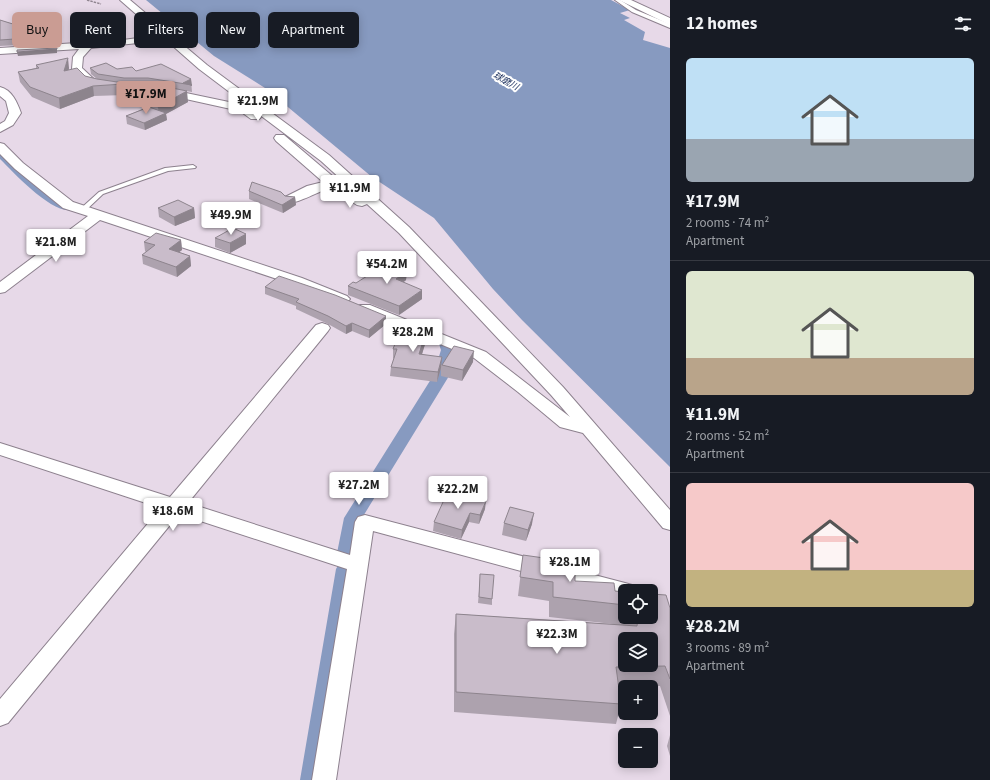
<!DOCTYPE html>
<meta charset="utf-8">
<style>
body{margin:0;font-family:"Source Sans 3","Noto Sans JP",sans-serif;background:#242831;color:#f1f3f6;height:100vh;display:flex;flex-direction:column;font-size:15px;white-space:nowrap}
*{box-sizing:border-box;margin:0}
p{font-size:13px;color:#9ea1a6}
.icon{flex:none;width:22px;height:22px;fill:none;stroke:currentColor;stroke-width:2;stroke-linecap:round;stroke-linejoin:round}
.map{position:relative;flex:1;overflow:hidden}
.drawer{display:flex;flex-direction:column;background:#171b24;width:320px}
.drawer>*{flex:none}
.banner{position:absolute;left:12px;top:12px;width:380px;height:36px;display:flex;gap:8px}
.tools{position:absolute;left:618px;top:584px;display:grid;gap:8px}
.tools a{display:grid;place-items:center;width:40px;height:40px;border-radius:6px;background:#171b24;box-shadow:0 2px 10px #0003;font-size:20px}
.price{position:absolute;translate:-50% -34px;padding:0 9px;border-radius:4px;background:#fff;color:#222;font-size:13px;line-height:26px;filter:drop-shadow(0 1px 2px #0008)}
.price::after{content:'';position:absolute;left:50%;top:24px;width:12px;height:9px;margin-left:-6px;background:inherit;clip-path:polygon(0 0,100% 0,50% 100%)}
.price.selected{background:#ca9c93;color:#111}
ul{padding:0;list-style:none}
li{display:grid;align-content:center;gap:8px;height:212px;padding:0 16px}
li+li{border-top:1px solid #363941}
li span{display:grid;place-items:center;height:124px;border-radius:6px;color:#555}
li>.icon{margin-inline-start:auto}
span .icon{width:72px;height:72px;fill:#fffc;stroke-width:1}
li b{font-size:17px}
h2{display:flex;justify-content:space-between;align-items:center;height:48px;padding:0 16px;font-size:17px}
.pill{padding:0 14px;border-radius:6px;background:#171b24;box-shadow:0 2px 10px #0003;font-size:14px;line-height:36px}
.pill.selected{background:#ca9c93;color:#111}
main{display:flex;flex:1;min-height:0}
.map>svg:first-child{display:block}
.water{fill:#879ac0}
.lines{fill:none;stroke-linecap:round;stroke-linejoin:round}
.canal{fill:#879ac0;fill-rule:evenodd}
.lane-casing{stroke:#8d818e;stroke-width:2}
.street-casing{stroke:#8d818e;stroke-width:2}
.path{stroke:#908590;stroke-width:1.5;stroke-dasharray:2.5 1;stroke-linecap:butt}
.lane{fill:#fff;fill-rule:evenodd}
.street{fill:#fff;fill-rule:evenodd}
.wall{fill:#ada2ae}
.shaded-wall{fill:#8d848d}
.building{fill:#c9bcca;stroke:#8d848d;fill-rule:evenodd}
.labels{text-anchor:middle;stroke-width:4;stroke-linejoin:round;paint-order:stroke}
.far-water-label{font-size:9px;font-style:italic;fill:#122757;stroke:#fff}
</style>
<main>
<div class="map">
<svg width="670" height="780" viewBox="0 0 670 780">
<rect width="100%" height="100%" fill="#e7d9e8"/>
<path class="water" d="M146,0H611L630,10L620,13L630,18L624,20L645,32L643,40L670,48V467L522,320L493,289L434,218L372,177L265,88L214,56Z"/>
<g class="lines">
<path class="canal" d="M0,150L4,151L42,187L71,204L73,207L71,210C52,214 13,172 0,159Z
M431,332L450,338L457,350L449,376L362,518L357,553L354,558L347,560L340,558L337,553L344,518L433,376L441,350L439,344L426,339L424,336L426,333Z
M346,562L353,564L356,569L324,780H300L336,569L339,564Z"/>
<g class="lane-casing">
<path id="lane" d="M615,0H620L636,10L670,24V28L632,12Z
M193,165L196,167L195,168L168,171L103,194L84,212H80L78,211L99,192L165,168Z"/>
</g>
<g class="street-casing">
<path id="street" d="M120,0H130L207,65L329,155L409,227L563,387L670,510V530L663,528L583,433L560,427L518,392L474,358L360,311L357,308L360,305H370L486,352L570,417L551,395L399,233L367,204L362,206L357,205L330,188C319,191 296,205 285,203L283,200L285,197L307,186L323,182L276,141L274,138L276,135H284L337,180L354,191L321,161L252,109L261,117L259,119H251L240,111L163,94L162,92L167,89L248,106L199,69L166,40L91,48L83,57L82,68L98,83L93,86L89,85L72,69L73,57L79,49L0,54V48L123,40L160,35Z
M619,0H631L670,18V25Z
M0,87C12,90 17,102 21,113L13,125L0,132V124L5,121L9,113L6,101L0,96Z
M0,143L4,144L23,163L73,202L302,278L347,296L350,299L347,302H337L292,284L100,220L5,292L0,293V282L88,216L63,208L15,169L0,154Z
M322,323L328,325L330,328L328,331L188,503L350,555L355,522L358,517L365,515L625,583L632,585L636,591H625V599L373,531L336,780H312L347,569L179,514L8,723L0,726V699L161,508L0,455V443L170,497L316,325Z"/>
</g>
<path class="path" d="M87,0L101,4"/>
<use href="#lane" class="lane"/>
<use href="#street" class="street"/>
</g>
<path class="wall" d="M0,20L45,34L60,33L61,40L60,43L0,46Z
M36,65L69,68V70L85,76L97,79L91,74L90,68L117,69L136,71L191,79L192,92L181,90L188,102L166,114L167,120L145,130L127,124L126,116L145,108L125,95L94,96L60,109L32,97L20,82L18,72L36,68Z
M249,191L285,196L295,197L296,205L283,213L249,199Z
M158,208H194L195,218L175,226L159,217Z
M215,238L246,244L230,253L215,247Z
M181,240L182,250L179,252L190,256L191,266L177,277L143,264L142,255L146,252L145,251L144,242Z
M407,271L406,280L404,282L422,299L399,315L348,295V286L356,283Z
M265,287L386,316V324L369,338L352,331L346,334L328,324L296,309V306L265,294Z
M426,332V341L422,354L442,365L473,362L462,381L441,376V368L437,382L390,376L391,367L394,359L393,358V349Z
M485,509L479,524L469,522L461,539L433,531L434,522Z
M504,523L532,524L526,541L502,535Z
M523,555L544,566L575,581L615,591L625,592V617H651L670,608V716L660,686L618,687L621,704L616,724L454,712V634L456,614L613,624L549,617V601L518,596Z
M480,579L492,599V605L478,603Z
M670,735V756L667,746Z"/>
<path class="shaded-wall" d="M60,33L61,40L60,43L59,36Z
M57,48V53L18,56L17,52Z
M68,58L69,68L65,81L64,71Z
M191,79L192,86L183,83Z
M93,86L94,96L60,109L59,98Z
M187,91L188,102L166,114L167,120L145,130L144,123L159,116L158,107Z
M295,197L296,205L283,213L282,205Z
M194,208L195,218L175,226L174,217Z
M246,234V244L230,253V243Z
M181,240L182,250L170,259L169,249Z
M190,256L191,266L177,277L176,267Z
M407,271L406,280L396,287V279Z
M422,290V299L399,315V306Z
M386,316V324L369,338V330Z
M352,323V331L346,334V326Z
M426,332V341L419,364V354Z
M474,351L473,362L462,381L463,370Z
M442,357L441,368L437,382L438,372Z
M486,501L485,509L479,524L480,515Z
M470,513L469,522L461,539L462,530Z
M534,513L532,524L526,541L528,530Z"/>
<path class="building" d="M0,20L45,34L60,33L59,36L0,40Z
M57,48V49L17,52V50Z
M68,58L64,71L77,68L85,76L97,79L124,83H147L187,91L158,107L123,84L93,86L59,98L30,87L18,72L39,68L36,65Z
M106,63L117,69L132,67L136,71L161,64L191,79L183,83L192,85L148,78H124L98,74L90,68Z
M149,107L166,113L144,123L126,116Z
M252,182L281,192L285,196L295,197L282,205L249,191Z
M178,200L194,208L174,217L158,208Z
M233,228L246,234L230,243L215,238Z
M156,233L181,240L169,249L190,256L176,267L142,255L155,245L144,242Z
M394,259L407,271L396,279L422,290L399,306L348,286L353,282L356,283Z
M279,276L335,295L386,316L369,330L352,323L346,326L328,316L296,302L299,299L265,287Z
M401,328L426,332L419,354L442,357L438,372L391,367L397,349H393Z
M454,346L474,351L463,370L442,365Z
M448,491L486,501L480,515L470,513L462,530L434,522Z
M510,507L534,513L528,530L504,523Z
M523,555L544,558V566L575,569V581L614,583L615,591L625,592V605L553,597V582L520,577Z
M480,574L494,575L492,599L479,597Z
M651,594L666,595L670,608V679L665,666L616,667L621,704L456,692V614L637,626L638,617H651ZM625,639H651V665H625Z"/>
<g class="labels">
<g class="far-water-label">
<text transform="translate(506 81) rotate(29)" y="3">球磨川</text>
</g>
</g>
</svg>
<div class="tools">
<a><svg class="icon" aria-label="locate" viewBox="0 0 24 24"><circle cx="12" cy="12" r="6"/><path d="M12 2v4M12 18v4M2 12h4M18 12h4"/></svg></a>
<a><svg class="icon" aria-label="layers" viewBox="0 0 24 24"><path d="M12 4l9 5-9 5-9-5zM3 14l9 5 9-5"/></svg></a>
<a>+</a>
<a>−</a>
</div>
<b class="price selected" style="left:146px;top:115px">¥17.9M</b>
<b class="price" style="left:258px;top:122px">¥21.9M</b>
<b class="price" style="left:350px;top:209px">¥11.9M</b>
<b class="price" style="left:231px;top:236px">¥49.9M</b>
<b class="price" style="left:56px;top:263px">¥21.8M</b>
<b class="price" style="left:387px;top:285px">¥54.2M</b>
<b class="price" style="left:413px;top:353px">¥28.2M</b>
<b class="price" style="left:359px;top:506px">¥27.2M</b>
<b class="price" style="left:458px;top:510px">¥22.2M</b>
<b class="price" style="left:173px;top:532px">¥18.6M</b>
<b class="price" style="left:570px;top:583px">¥28.1M</b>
<b class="price" style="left:557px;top:655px">¥22.3M</b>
<div class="banner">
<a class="pill selected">Buy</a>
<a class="pill">Rent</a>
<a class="pill">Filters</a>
<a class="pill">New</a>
<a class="pill">Apartment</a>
</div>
</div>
<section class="drawer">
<h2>12 homes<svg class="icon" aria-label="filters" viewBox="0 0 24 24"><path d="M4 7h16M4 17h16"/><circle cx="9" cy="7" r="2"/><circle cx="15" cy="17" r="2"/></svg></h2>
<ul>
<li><span style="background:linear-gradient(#bfe0f5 65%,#9aa5b1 0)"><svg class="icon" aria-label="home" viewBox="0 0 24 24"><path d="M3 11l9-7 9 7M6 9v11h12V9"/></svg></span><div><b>¥17.9M</b><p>2 rooms · 74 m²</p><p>Apartment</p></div></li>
<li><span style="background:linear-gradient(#dfe7d0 70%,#b9a48a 0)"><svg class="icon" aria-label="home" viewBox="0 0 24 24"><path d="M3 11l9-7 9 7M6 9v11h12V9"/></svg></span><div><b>¥11.9M</b><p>2 rooms · 52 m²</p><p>Apartment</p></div></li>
<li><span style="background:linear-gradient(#f6c9c9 70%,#c2b280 0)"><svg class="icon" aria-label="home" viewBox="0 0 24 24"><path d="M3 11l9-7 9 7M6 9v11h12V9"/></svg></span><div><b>¥28.2M</b><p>3 rooms · 89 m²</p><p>Apartment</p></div></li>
</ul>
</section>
</main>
